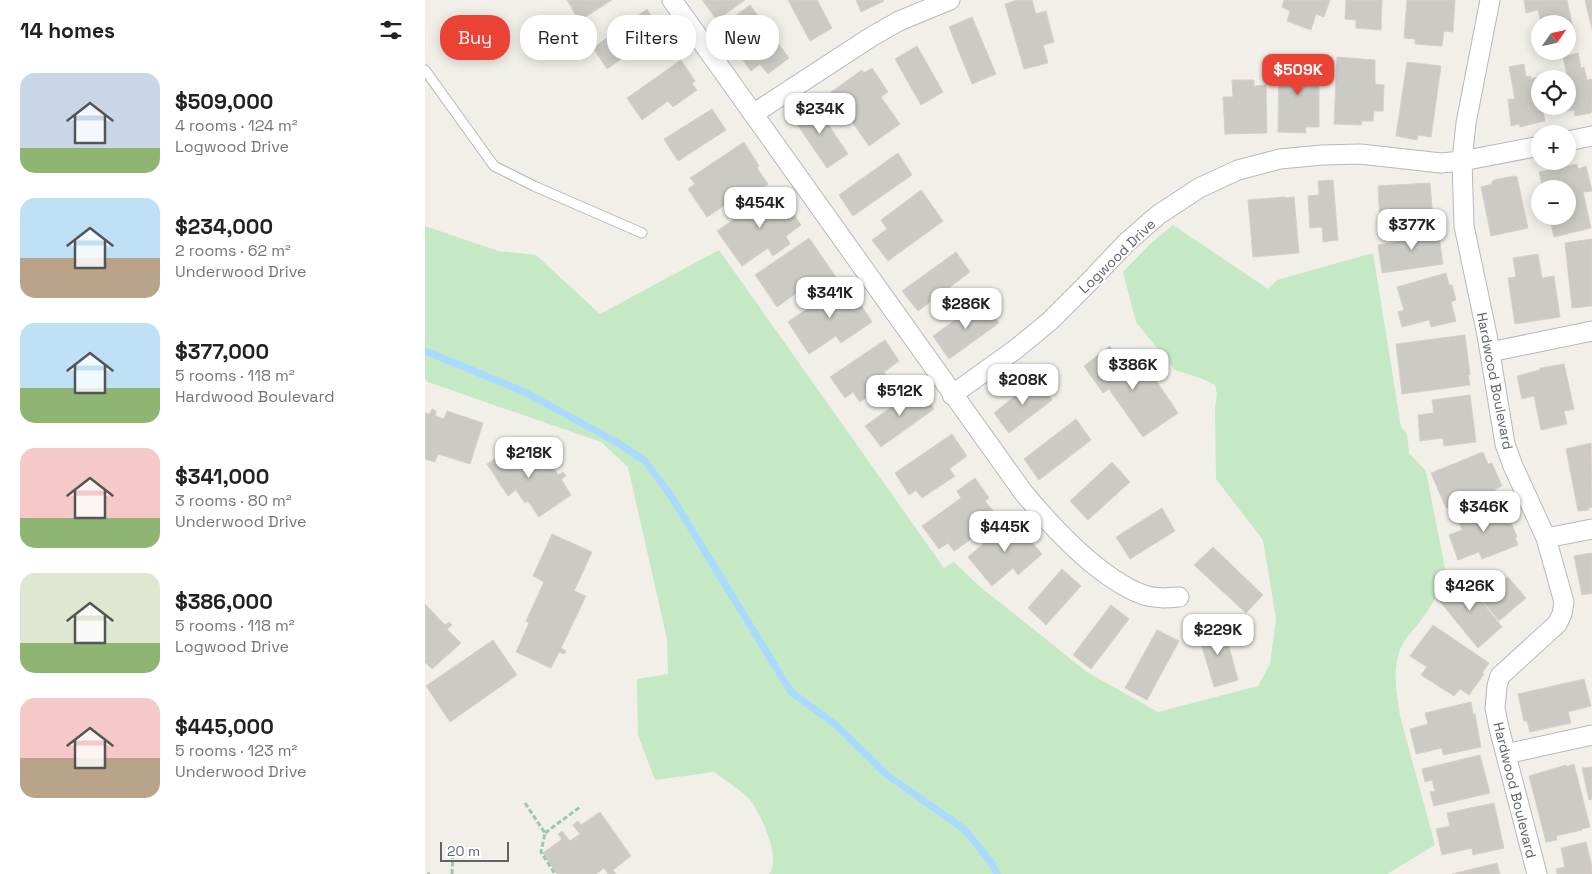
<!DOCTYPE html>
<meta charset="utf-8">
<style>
body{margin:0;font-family:"Space Grotesk",sans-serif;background:#f6f6f6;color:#222;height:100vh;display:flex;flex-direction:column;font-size:19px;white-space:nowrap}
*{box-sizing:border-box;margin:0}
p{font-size:16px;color:#767676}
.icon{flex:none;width:28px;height:28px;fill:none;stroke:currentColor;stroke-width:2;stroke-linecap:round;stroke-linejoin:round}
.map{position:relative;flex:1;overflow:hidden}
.side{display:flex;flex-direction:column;background:#fff;width:425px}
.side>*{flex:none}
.top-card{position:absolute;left:15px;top:15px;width:475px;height:45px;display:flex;gap:10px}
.needle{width:32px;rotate:56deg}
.fabs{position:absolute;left:1106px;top:15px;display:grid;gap:10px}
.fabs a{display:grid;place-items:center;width:45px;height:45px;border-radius:50%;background:#fff;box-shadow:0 2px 12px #0003;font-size:25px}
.scale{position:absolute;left:15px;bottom:12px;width:69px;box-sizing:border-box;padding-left:5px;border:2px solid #5f6368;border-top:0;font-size:14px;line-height:18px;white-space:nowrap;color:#5f6368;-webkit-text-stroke:4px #fff;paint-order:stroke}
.price{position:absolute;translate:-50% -42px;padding:0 11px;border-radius:10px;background:#fff;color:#222;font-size:16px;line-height:32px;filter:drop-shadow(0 1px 2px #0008)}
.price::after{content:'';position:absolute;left:50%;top:30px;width:15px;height:11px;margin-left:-8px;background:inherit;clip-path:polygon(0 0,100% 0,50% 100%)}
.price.on{background:#ea4335;color:#fff}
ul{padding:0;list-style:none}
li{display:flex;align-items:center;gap:15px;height:125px;padding:0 20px}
li span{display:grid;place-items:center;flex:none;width:140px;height:100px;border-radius:15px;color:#555}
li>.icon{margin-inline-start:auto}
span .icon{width:60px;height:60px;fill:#fffc;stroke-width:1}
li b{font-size:21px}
h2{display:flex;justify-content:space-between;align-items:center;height:60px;padding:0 20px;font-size:21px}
.tag{padding:0 18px;border-radius:20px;background:#fff;box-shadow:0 2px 12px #0003;font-size:18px;line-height:45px}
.tag.on{background:#ea4335;color:#fff}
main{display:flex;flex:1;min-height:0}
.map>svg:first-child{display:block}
.green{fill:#c5e8c5}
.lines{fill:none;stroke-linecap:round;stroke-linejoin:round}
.stream{stroke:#aadaff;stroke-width:7}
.building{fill:#cccac5;stroke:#d6d1c6}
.lane-casing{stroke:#b5b8bc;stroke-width:11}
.street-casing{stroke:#b5b8bc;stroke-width:21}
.path{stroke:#9cc7a9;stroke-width:3;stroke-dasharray:5 2.5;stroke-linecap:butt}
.lane{stroke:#fff;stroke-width:9}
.street{stroke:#fff;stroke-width:19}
.labels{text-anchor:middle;stroke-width:4;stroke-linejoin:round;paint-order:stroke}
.street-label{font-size:14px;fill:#5f6368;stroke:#fff}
</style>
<main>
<section class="side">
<h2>14 homes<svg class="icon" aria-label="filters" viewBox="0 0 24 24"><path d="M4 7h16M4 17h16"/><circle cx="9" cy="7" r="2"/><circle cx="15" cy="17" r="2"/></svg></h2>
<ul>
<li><span style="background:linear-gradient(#c9d6e8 75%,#8fb573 0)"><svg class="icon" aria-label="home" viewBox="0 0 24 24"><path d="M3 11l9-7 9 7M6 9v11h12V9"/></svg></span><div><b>$509,000</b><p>4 rooms · 124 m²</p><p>Logwood Drive</p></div></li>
<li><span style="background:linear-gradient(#bfe0f5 60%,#b9a48a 0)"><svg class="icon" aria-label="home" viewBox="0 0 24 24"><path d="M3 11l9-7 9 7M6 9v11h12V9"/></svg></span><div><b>$234,000</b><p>2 rooms · 62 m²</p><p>Underwood Drive</p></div></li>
<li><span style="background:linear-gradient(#bfe0f5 65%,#8fb573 0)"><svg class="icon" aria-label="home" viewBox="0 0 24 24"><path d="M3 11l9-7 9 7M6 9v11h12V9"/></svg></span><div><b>$377,000</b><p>5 rooms · 118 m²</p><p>Hardwood Boulevard</p></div></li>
<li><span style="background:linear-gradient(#f6c9c9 70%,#8fb573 0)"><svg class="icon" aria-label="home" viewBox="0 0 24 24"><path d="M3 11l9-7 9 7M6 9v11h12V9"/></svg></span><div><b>$341,000</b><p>3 rooms · 80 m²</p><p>Underwood Drive</p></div></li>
<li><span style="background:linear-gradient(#dfe7d0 70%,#8fb573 0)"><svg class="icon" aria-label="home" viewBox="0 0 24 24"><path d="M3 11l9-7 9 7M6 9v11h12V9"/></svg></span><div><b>$386,000</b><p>5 rooms · 118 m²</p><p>Logwood Drive</p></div></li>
<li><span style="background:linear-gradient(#f6c9c9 60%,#b9a48a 0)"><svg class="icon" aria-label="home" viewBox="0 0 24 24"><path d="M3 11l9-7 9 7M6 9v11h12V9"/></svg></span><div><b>$445,000</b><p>5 rooms · 123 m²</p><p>Underwood Drive</p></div></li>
</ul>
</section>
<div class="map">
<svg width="1167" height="874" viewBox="0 0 1167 874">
<rect width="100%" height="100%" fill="#f1efe8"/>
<path class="green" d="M748,225L843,289L852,280L948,253L976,427L982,434L984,453L1001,471L1022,579C1014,592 1006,606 997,619C990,629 979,638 975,650C967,670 972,695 975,716L1010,845L962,874H344C357,859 336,815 326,801C317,791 300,780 289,772L230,780L213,735L212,679L243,674L242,639L203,467L176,442L3,382L0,378V226L73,251L111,255L175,314L294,250L519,568L529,562L553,585L662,672L733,712L833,686L845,664L851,619L838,540L791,479L790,409L792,394L790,385L778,379L750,370L711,322L698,272L725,244Z"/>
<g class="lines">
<path class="stream" d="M0,351L100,392L193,443L220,461L246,496L366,692L411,725L462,775L539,829L566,862L572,874"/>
</g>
<path class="building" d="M142,0H187L154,21Z
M277,0H320L292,20Z
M363,0H392L407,28L385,41Z
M431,0H458L459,1L436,12Z
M592,0H607L611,14L621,11L629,42L618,45L623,63L599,69L580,4Z
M859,0H905L899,17L891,14L886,30L862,21L865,11L857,7Z
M921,0H957L956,30L931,28V20L920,19Z
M982,0H1030L1028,32L1019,31L1017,46L990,44V39L979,38Z
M1099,0H1142L1149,33L1142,34V24H1116L1113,10L1101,13Z
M1160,0H1167V29Z
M325,5L364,58L343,74L335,64L326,71L294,28Z
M222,9L236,31L182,69L168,48Z
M547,17L571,74L547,84L524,27Z
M492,46L518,92L496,105L470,59Z
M1153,53L1156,68L1159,67L1162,80L1167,79V111L1166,113L1150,116L1149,110L1141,111L1140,106H1142L1143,79L1138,57Z
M912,57L950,60V84L959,85L958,111H949L948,121H937L936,125L909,124Z
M256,60L270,81L267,84L272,90L248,107L243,101L217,120L202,98Z
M854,60H894V127H880L881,133L853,132Z
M982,62L1016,66L1006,137L993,135L992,140L971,136Z
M1099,64L1101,77L1105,76L1106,79L1112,77L1115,106H1117L1120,121L1095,127L1094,124L1086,126L1083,99H1090L1084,67Z
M447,68L463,92L456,97L475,124L444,146L406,92L437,70L439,73Z
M807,80H829V86L841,85L842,133L800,134L798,97H808Z
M389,103L423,154L402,168L367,117Z
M287,109L301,130L253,161L239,139Z
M319,142L334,166L332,168L343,184L322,199L318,193L282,217L263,189L270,184L265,178Z
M473,153L487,175L428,216L414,195Z
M1152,164L1153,169L1161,166L1167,191L1158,192L1166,228L1129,237L1124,216H1142V189H1118L1114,172Z
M1089,176L1092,177L1103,228L1066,236L1056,187L1067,184V182L1069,180Z
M908,180L913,240L898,242L897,227L885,228L883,196L894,195L893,181Z
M1005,183L1008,220L955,223L953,186Z
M352,189L376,225L361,236L365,244L348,256L343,248L317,266L292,231Z
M496,190L518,221L463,261L447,240L462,229L456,220Z
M860,197L861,198L869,197L874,253L828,257L823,200Z
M1009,225L1010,236H1014L1018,264L957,273L953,245L979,241L978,231Z
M384,238L411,277L386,294L381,286L352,307L330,275Z
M1167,239V306L1147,308L1140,243Z
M531,252L545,272L493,311L477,291Z
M1113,254L1117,278L1129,276L1135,317L1090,324L1083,278L1091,277L1088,258Z
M1021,273L1024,285H1027L1031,300L1026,302L1031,321L1006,327L1004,320L977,327L973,312L979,310L972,287Z
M421,282L447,322L416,343L411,336L384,354L363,322Z
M558,300L574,323L524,359L508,336Z
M1040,335L1045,375H1043L1045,385L977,394L971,344Z
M460,340L474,361L459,372L465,381L435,402L428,392L420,398L405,377Z
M685,346L703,372L718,361L753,413L718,437L684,389L678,393L659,366Z
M1139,364L1149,409L1139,411L1142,424L1116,430L1109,396L1097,399L1092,376L1115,370V368Z
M611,379L627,400L584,433L569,413Z
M494,387L509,409L456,447L440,426Z
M1045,395L1051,442L1019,446L1018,438L995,441L993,415L1009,413L1007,400Z
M7,409L11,411L10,416L19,419L22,411L58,423L45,464L13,454L10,462L0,459V413L5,414Z
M651,419L666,440L614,480L599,459Z
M527,434L542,456L524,469L530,476L497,498L491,490L484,495L470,473Z
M98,440L117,469L126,463L133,475L138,472L141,476L136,479L146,495L114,517L103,501L100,503L91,490L83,496L62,464Z
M1166,443L1167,507L1163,508L1164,510L1153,511L1141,449Z
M1058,452L1063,464L1067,463L1077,486L1070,489L1073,497L1045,507L1041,500L1021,508L1006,473Z
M687,462L705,482L663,520L645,501Z
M550,478L564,498L560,501L569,512L553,523L558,531L529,551L523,543L514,549L497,526L536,498L532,491Z
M1075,502L1080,514L1082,513L1092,537L1090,538L1093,545L1057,559L1054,552L1033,560L1024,535L1037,530L1033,519Z
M737,508L750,531L705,559L691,537Z
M587,519L617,554L593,575L588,568L567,586L543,557Z
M127,534L167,552L149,591L161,596L136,648L141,651L139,654L134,652L126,668L91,652L104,623L101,621L119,582L108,576Z
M788,547L838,595L821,613L769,565Z
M1167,553V593L1157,595L1149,556Z
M637,569L656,586L621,625L603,608Z
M1037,577L1077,627L1053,648L1012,598Z
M1083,577L1101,598L1074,621L1057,600Z
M0,604L20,625L24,622L27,625L22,629L36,643L7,669L0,662Z
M686,605L704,619L666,669L648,655Z
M798,625L813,680L789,687L773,633Z
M1008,625L1064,663L1057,673L1059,674L1044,695L1035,689L1029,696L996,675L1002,667L985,656Z
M732,630L754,641L722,700L700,688Z
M68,640L92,675L25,722L1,686Z
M1159,679L1166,706L1143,712L1146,723L1105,732L1102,721H1099L1093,694Z
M1046,702L1048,714H1050L1056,747L1018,755L1017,748L991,754L985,729L1003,724L1000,713Z
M1055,755L1065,793L1009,806L1005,792L1010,791L1007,780L1000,782L997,769Z
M1149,764L1165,827L1157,829V830L1131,836L1132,840L1121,842L1104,776L1141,765V767Z
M1167,767V799L1164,800L1157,768Z
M1069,803L1079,848L1048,855L1047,848L1017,855L1011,829L1025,826L1022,813Z
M175,812L206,856L188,870L191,874H183L179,868L171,874H132L118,853L137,839L133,834L137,831L145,841L155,834L148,825L153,821L156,825Z
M1161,842L1167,867V874H1132L1131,869L1140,867L1136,848Z
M1072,863L1075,874H1027Z"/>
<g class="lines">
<g class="lane-casing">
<path id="lane" d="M0,70L69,166L109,186L217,233"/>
</g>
<g class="street-casing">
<path id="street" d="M247,0L598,492C627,527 676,580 719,595C731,599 742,598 754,597
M1065,0L1041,123L1037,161L1039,226L1062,335L1080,444L1088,466L1121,538L1139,602L1137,614L1132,624L1075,676L1072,686L1070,708L1074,728L1112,874
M328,114L446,37L474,21L525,0
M1142,141L1167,136
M1065,352L1167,331
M527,395L591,349L625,321L664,282L701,243L733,215L774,188L813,170L855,159L897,155L935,154L1016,163L1037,161L1115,146
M1121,538L1167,529
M1081,754L1167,735"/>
</g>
<path class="path" d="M100,803L120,833L116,852L130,874
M120,833L155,807
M2,874H5
M27,874L28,853"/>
<use href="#lane" class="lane"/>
<use href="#street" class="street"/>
</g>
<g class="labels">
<g class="street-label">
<text transform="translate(692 256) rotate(-44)" y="5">Logwood Drive</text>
<text transform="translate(1070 381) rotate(79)" y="5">Hardwood Boulevard</text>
<text transform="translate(1090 790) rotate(76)" y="5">Hardwood Boulevard</text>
</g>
</g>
</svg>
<div class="fabs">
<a><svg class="needle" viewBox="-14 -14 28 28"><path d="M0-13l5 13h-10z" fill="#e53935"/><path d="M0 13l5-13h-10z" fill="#767676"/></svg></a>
<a><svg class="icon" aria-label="locate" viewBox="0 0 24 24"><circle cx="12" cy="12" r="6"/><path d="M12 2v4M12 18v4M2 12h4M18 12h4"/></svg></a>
<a>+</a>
<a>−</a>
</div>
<div class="scale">20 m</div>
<b class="price on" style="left:873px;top:96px">$509K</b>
<b class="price" style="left:395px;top:135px">$234K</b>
<b class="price" style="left:335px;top:229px">$454K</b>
<b class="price" style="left:987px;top:251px">$377K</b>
<b class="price" style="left:405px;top:319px">$341K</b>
<b class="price" style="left:541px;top:330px">$286K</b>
<b class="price" style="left:708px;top:391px">$386K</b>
<b class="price" style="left:598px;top:406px">$208K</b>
<b class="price" style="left:475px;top:417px">$512K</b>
<b class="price" style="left:104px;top:479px">$218K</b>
<b class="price" style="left:1059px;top:533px">$346K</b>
<b class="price" style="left:580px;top:553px">$445K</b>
<b class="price" style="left:1045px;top:612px">$426K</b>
<b class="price" style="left:793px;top:656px">$229K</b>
<div class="top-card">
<a class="tag on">Buy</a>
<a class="tag">Rent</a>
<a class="tag">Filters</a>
<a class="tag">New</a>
</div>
</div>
</main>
